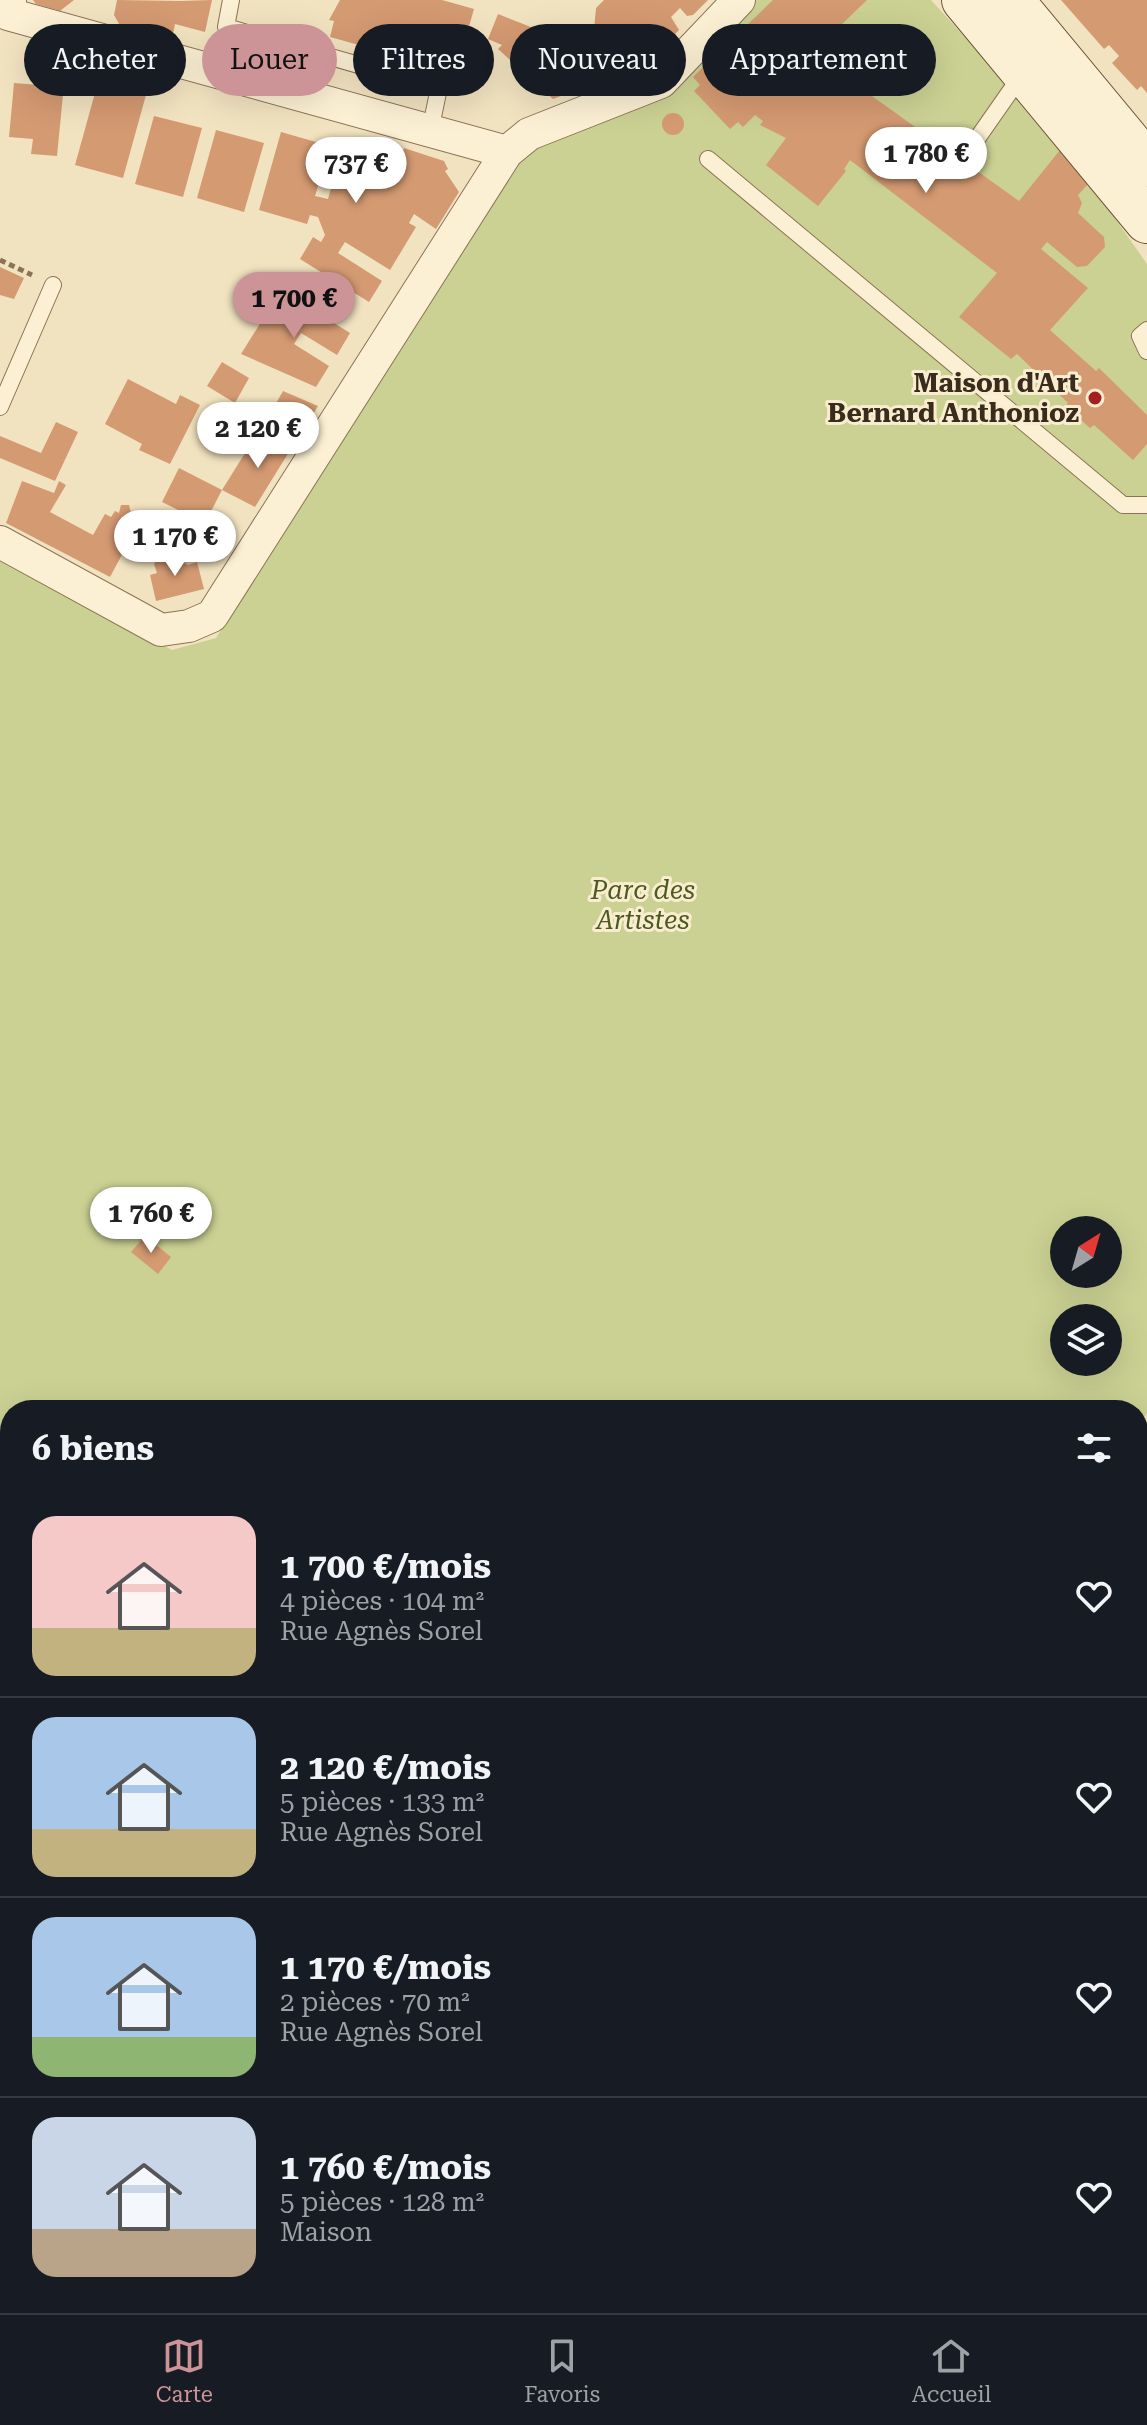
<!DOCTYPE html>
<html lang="fr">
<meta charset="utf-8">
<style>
body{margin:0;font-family:"Roboto Serif",serif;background:#20242c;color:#f1f3f6;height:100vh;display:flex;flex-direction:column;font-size:30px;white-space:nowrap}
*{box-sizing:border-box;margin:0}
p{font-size:26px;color:#9ea1a6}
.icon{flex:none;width:44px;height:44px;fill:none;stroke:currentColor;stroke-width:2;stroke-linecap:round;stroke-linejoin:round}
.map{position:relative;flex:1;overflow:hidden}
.sheet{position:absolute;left:0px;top:1400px;width:1148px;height:914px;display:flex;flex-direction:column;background:#171b24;border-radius:32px 32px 0 0;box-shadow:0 8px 32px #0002}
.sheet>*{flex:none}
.top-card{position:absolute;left:24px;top:24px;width:1100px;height:72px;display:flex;gap:16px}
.needle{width:52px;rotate:37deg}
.controls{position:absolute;left:1050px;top:1216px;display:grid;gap:16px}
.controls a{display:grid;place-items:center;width:72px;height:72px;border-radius:50%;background:#171b24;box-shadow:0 8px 32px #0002;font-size:40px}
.price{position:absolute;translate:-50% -68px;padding:0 18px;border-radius:28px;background:#fff;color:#222;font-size:26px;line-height:52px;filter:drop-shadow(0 2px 4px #0008)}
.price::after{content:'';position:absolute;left:50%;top:48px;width:24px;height:18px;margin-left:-12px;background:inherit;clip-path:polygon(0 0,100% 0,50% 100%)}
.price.current{background:#cd9497;color:#111}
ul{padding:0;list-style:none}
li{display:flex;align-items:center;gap:24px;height:200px;padding:0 32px}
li+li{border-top:2px solid #363941}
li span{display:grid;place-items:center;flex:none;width:224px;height:160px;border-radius:24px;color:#555}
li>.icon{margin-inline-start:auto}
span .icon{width:96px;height:96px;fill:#fffc;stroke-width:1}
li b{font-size:34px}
h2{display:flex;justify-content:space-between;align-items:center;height:96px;padding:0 32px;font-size:34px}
.tag{padding:0 28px;border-radius:36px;background:#171b24;box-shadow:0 8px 32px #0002;font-size:28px;line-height:72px}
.tag.current{background:#cd9497;color:#111}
.tabs{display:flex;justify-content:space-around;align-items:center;height:112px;border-top:2px solid #363941;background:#171b24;font-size:22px;color:#9ea1a6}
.tabs a{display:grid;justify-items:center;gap:4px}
.tabs .current{color:#cd9497}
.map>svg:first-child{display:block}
.green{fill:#cbd193;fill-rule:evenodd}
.building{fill:#d49a72}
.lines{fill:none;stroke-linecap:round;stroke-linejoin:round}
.service-casing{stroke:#8d7356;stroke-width:18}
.minor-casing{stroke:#8d7356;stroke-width:34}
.secondary-casing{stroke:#6f5439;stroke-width:46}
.path{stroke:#8d7356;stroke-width:5;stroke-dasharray:6 4;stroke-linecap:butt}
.service{stroke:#fcf0d4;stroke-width:16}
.minor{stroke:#fcf0d4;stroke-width:32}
.secondary{stroke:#fcf0d4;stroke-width:44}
.poi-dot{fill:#a22022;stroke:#f9edd0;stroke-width:3}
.labels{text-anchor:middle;stroke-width:6;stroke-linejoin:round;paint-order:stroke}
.poi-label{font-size:26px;font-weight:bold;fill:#3b2b1c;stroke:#f9edd0;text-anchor:end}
.park-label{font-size:26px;font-style:italic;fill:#4c5a20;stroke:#f9edd0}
</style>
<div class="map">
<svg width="1147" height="2313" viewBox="0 0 1147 2313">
<rect width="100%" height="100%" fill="#f2e3c0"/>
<path class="green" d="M753,0H931L1063,144L1147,264V1413L1138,1430V1410H10V1600L0,1593V557L172,650L216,638L519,151L669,90ZM1064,1230H1108V1274H1064ZM1064,1318H1108V1362H1064Z
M0,1675L10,1682V2304H780L774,2313H0Z"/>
<path class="building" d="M33,0H74L60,11L36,4Z
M117,0L180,1L212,0L205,32L175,24L171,44L122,29L114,15Z
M340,0H442L474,9L456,72L330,37L334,21L329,20Z
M604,0H708L693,15L687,16L680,8L671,17L679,30L642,68L621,75L593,40L596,8Z
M773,0H867L812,53L950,152L954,147L976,164L973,168L1019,201L1060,150L1088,184L1078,195L1082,203L1078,213L1104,237L1105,247L1087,266L1077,267L1047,242L1041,249L1088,288L1050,330L1096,371L1099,368L1147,415V444L1133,460L1094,425L1090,428L1065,406L1068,403L1017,354L1011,359L959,317L997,273L850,160L844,169L846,171L818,206L766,165L786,138L760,125L763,121L755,115L743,127L738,122L730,129L694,91L700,85L693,77Z
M1061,0H1147V93L1141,86L1137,90L1112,63L1119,56L1109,45L1104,49Z
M498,14L541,31L535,42L574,91L553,99L498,49L502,45L488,39Z
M40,71L65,74L57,156L31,154L33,139L9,137L14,83L39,85Z
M98,82L146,95L123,178L75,165Z
M662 124a11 11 0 1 1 22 0a11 11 0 1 1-22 0Z
M154,116L202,128L183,197L135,184Z
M216,130L264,143L244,212L197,198Z
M281,132L330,146L315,196L328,199L342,150L390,163L388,170L397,174L404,148L444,161L448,169L445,171L459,192L436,229L414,214L409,223L416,227L390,270L345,242L338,253L382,281L369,302L300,259L313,237L321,242L325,235L318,217L310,215L307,224L259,210Z
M0,267L24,278L14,299L0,295Z
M281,290L350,333L337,355L301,333L294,344L329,366L316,387L241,354L261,322L264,324L271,313L267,311Z
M222,362L249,378L235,403L207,386Z
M128,379L176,404L180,395L200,405L170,464L139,450L142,444L105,424Z
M283,391L318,406L306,426L274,407Z
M56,422L78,432L55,481L0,458V436L41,453Z
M286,433L297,439L255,507L222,490L255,437L276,449Z
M179,468L222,490L205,523L162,502Z
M22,481L54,493L59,481L66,485L50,512L93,535L105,514L111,517L115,511L119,513L121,505H129L131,513L126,517L139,523L110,577L6,523Z
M161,551L188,565L197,562L204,589L156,601L150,575L157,573L154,564Z
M145,1236L171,1257L158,1274L131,1252Z
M1147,1502V1614L1138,1608V1518Z
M1140,1876L1147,1880V1980L1138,1975Z
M1147,2211V2241L1138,2237Z
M933,2304H1059L1087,2312L932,2313Z"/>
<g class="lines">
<g class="service-casing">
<path id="service" d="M231,0L226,27L439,88L430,131
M965,156L1023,73
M708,159L1123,505H1147
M1147,330L1140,336L1147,351
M0,407L53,285"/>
</g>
<g class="minor-casing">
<path id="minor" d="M10,0L8,14L507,152
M0,542L161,630L189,626L212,616L507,152L529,134L661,82L739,0
M1138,1455L1147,1439
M0,1628L10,1634
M1138,1674L1147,1679
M1138,2283L1147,2286
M876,2313V2304"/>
</g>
<g class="secondary-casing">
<path id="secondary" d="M964,0L1147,221
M1011,0L1147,164"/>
</g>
<path class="path" d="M0,260L32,275
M0,1691L10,1697
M299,2304L301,2313"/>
<use href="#service" class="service"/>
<use href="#minor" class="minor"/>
<use href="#secondary" class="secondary"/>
</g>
<circle class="poi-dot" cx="1095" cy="398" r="8"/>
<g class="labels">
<g class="poi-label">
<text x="1079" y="392">Maison d'Art<tspan x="1079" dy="30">Bernard Anthonioz</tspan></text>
</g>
<g class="park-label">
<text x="643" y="899">Parc des<tspan x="643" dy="30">Artistes</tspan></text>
</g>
</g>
</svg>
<div class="controls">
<a><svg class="needle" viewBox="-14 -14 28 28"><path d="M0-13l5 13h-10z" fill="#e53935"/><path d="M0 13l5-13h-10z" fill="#9ea1a6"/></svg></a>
<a><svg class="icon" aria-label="layers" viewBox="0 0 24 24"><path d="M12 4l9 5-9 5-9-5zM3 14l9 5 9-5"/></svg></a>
</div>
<b class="price" style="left:926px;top:195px">1 780 €</b>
<b class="price" style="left:356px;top:205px">737 €</b>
<b class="price current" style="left:294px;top:340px">1 700 €</b>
<b class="price" style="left:258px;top:470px">2 120 €</b>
<b class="price" style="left:175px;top:578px">1 170 €</b>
<b class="price" style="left:151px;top:1255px">1 760 €</b>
<div class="top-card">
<a class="tag">Acheter</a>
<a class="tag current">Louer</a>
<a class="tag">Filtres</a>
<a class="tag">Nouveau</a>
<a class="tag">Appartement</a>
</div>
<section class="sheet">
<h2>6 biens<svg class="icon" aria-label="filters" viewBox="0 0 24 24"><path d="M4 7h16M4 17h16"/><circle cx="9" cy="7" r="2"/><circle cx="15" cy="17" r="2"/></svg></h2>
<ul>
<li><span style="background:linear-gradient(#f6c9c9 70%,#c2b280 0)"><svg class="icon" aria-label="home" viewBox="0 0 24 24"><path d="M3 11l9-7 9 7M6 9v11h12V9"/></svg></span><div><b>1 700 €/mois</b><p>4 pièces · 104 m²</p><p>Rue Agnès Sorel</p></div><svg class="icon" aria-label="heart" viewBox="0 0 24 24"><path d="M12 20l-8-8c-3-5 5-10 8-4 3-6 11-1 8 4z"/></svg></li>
<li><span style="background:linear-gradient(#a9c7e8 70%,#c2b280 0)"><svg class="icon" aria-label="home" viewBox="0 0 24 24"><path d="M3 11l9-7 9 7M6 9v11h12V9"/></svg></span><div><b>2 120 €/mois</b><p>5 pièces · 133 m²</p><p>Rue Agnès Sorel</p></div><svg class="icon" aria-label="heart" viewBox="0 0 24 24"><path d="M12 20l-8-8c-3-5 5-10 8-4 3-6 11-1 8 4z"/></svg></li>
<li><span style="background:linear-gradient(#a9c7e8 75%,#8fb573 0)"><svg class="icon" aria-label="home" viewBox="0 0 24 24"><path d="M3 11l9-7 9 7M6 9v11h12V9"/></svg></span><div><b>1 170 €/mois</b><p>2 pièces · 70 m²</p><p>Rue Agnès Sorel</p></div><svg class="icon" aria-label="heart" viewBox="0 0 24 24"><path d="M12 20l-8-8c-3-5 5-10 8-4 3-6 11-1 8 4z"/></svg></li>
<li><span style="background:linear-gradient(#c9d6e8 70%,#b9a48a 0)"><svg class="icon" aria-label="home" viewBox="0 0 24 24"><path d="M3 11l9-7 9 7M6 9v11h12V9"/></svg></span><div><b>1 760 €/mois</b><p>5 pièces · 128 m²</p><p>Maison</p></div><svg class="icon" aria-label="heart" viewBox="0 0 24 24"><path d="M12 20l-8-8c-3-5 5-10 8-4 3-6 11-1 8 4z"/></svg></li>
</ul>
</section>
</div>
<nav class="tabs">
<a class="current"><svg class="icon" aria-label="map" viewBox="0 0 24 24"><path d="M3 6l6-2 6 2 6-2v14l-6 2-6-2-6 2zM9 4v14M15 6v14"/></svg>Carte</a>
<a><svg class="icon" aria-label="saved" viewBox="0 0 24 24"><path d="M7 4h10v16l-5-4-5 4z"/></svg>Favoris</a>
<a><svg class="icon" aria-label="home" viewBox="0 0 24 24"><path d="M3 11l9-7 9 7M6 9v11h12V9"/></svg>Accueil</a>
</nav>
